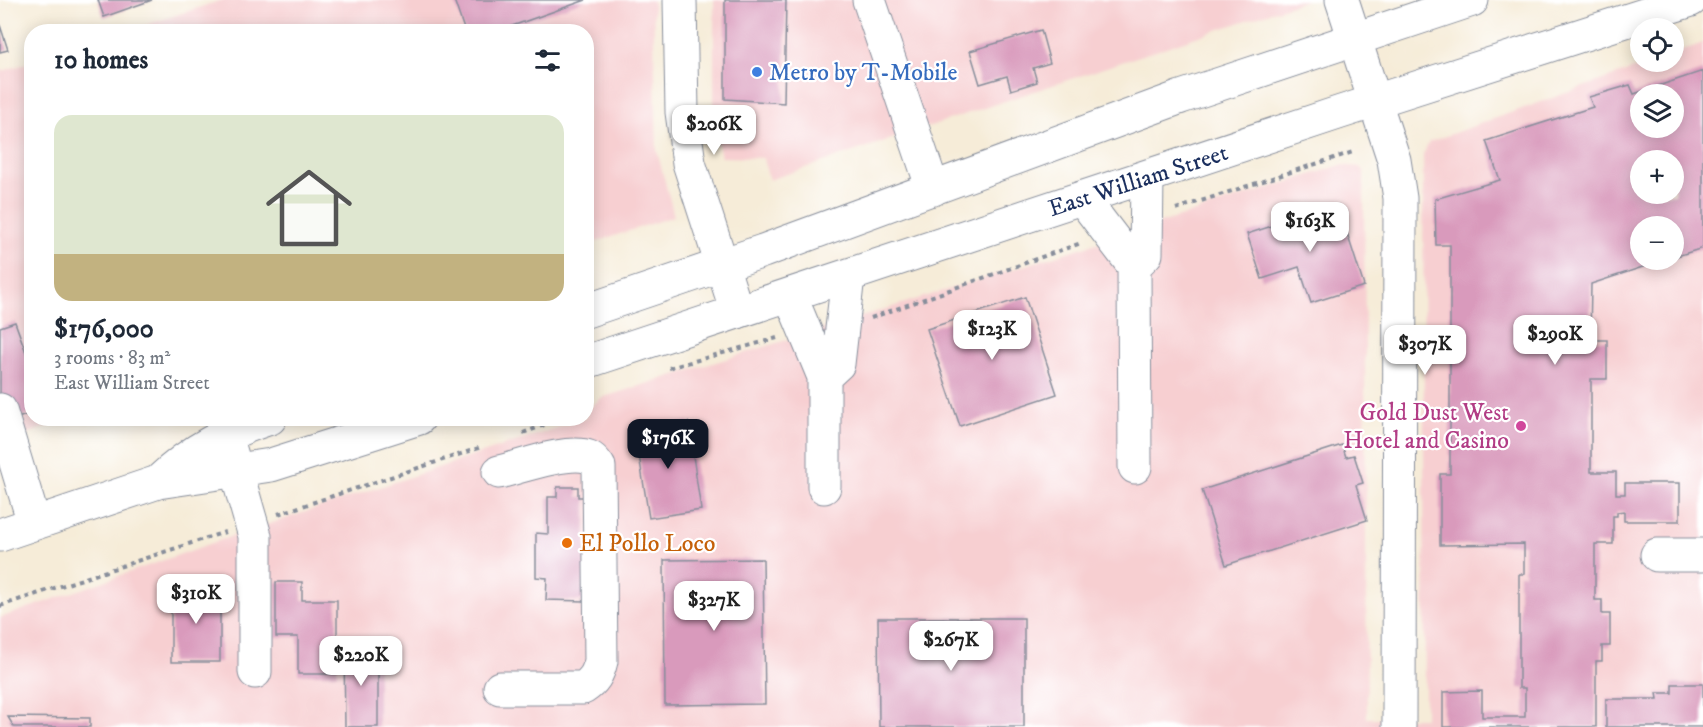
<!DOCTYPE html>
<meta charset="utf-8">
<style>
body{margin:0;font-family:"IM FELL DW Pica",serif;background:#f2f2f3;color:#1f2937;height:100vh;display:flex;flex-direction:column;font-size:22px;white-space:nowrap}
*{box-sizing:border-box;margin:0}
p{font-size:20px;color:#747a83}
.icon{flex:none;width:33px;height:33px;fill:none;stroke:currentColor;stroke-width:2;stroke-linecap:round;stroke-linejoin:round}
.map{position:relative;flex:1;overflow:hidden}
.details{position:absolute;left:24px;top:24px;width:570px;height:402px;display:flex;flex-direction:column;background:#fff;border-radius:24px;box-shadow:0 3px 15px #0003}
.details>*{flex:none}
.fabs{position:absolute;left:1630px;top:18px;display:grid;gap:12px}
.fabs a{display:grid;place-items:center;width:54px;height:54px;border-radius:50%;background:#fff;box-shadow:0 3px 15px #0003;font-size:30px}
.price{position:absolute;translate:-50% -51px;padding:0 14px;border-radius:12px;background:#fff;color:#222;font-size:20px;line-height:39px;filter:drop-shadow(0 2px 3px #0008)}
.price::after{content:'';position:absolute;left:50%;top:36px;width:18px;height:14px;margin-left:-9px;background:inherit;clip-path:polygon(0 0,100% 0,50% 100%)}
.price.active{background:#111827;color:#fff}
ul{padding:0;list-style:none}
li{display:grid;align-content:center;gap:12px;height:318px;padding:0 30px}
li span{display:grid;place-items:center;height:186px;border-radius:18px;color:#555}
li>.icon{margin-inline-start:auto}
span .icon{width:108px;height:108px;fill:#fffc;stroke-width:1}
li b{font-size:26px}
h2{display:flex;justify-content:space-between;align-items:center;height:72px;padding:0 30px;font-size:26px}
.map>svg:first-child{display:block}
.built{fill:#f7cfd1;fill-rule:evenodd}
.building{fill:#d99abc;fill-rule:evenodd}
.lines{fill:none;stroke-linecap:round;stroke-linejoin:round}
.minor-casing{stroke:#888e9b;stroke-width:35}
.major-casing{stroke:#888e9b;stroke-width:35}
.path{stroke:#888e9b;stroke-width:4;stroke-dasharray:4.5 4.5;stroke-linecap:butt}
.minor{stroke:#fff;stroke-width:33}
.major{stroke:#fff;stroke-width:33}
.shop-dot{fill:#3f7fe0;stroke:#fff;stroke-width:2}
.hotel-dot{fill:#d1479c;stroke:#fff;stroke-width:2}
.food-dot{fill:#e8710a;stroke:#fff;stroke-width:2}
.labels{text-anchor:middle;stroke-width:4.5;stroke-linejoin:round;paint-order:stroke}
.shop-label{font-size:24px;fill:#366cbe;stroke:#fff;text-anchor:start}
.street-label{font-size:24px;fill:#1b2f5e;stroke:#fff}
.hotel-label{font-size:24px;fill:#b23c85;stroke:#fff;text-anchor:end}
.food-label{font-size:24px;fill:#c56008;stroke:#fff;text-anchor:start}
</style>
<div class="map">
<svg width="1703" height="727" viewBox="0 0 1703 727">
<rect width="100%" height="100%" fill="#fff"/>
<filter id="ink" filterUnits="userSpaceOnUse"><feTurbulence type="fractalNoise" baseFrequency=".0167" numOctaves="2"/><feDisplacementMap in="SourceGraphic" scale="12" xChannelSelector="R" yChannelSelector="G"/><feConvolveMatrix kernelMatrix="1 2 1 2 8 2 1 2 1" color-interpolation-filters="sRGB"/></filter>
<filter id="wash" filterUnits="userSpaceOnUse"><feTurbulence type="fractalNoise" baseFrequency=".008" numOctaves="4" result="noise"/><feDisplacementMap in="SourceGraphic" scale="24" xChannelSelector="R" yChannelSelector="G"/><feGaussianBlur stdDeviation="1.35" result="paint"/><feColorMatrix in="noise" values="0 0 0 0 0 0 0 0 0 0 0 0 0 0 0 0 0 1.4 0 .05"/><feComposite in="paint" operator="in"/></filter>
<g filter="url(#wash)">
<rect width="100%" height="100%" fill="#f6ecd8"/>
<path class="built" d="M222,0H653L657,151L674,216L587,245L586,32H125Z
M714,0H1307L769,180L763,158L721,157L716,136L714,106Z
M1703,43V727H0V618L215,542L572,423L577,419L586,418L587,410L601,398L1154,225L1341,165L1360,167L1364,172L1367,718H1425L1423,155L1429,142L1653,62H1674V54ZM1641,94H1674V128H1641ZM1641,160H1674V194H1641ZM1641,226H1674V260H1641Z
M31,62L32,418L70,419L0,443V72Z"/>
<g id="blocks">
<path class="building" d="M98,0H152L104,17Z
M454,0H586L495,32H465Z
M725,0H786L784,103L725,99Z
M0,25L8,50L0,52Z
M1041,30L1050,63L1033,68L1037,82L1011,90L1007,76L980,84L970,51Z
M1703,71V248L1674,257V226H1641V260H1664L1591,284L1590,340H1607V379H1591V472H1616V494H1625V483H1680V521H1624V511L1617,512V516H1613V544H1595V600H1602V614H1610V646H1602V661H1596V727H1443V692L1482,691V717H1525V688H1519V574H1524V544L1440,545V474H1450V245H1436L1435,199L1500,180L1486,141L1593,107L1589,97L1630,85L1634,94ZM1641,94H1674V128H1641ZM1641,160H1674V194H1641Z
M1338,205L1364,286L1311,303L1299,267L1262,279L1247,234Z
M1025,297L1057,394L960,426L927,329Z
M15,322L32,369V405H30L32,413L12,420L0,397V327Z
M688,422L701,510L649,518L635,430Z
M1342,445L1346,457L1354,455L1363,483L1356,485L1367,520L1226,565L1202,490Z
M557,487H578V497H586L585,601L546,600L547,578L536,577V533L548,534V497H557Z
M763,559L765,704L665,705L664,560Z
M276,582H302V600H337V674H298V637H276Z
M171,588H220V662H171Z
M878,618H1024V727H879Z
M344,647H378V727H345Z
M1672,684H1703V727H1606V699H1658L1657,693H1672Z
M8,717L90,718V727H14Z"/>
</g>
</g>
<g filter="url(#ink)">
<use href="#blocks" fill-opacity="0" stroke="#888e9b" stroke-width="1.5"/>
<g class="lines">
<g class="minor-casing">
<path id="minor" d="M680,0L682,112L689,163L737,312
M869,0L933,189
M1342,0L1394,160L1400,198L1399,727
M1082,198L1134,266L1135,467
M1134,266L1146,254L1147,177
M790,295L824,377V487
M824,377L838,364L848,276
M0,410L34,523
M221,418L255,536V672
M499,472C521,467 568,449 589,457C594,459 596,463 599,467L601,661C598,674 594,681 583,688H500
M1657,555H1703"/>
</g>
<g class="major-casing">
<path id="major" d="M586,311L763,251L1181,97L1472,0
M586,362L1341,112L1691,0
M158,482C195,447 223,434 270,418
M0,535L158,482L271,465L419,418"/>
</g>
<path class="path" d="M1176,209L1353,152
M871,318L1081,243
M669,368L777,338
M523,433L547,424L555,418
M278,514L482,447
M0,606L225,532"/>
<use href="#minor" class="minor"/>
<use href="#major" class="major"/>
</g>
</g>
<circle class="shop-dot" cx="757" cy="72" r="6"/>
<circle class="hotel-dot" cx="1521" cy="426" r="6"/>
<circle class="food-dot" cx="567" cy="543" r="6"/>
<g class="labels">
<g class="shop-label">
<text x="769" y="80">Metro by T-Mobile</text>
</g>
<g class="street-label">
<text transform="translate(1138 180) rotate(-18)" y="8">East William Street</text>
</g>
<g class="hotel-label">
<text x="1509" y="420">Gold Dust West<tspan x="1509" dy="28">Hotel and Casino</tspan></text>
</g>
<g class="food-label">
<text x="579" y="551">El Pollo Loco</text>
</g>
</g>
</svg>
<div class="fabs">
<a><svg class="icon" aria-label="locate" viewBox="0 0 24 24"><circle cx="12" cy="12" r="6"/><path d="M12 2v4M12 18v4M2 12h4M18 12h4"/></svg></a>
<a><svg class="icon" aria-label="layers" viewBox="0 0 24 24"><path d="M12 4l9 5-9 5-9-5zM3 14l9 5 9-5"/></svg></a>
<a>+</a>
<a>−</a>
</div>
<b class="price" style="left:714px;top:156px">$206K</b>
<b class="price" style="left:1310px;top:253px">$163K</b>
<b class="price" style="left:992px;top:361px">$123K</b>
<b class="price" style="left:1555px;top:366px">$290K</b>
<b class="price" style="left:1425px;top:376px">$307K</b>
<b class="price active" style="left:668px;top:470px">$176K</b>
<b class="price" style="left:196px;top:625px">$310K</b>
<b class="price" style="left:714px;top:632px">$327K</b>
<b class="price" style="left:951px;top:672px">$267K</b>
<b class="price" style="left:361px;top:687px">$220K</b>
<section class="details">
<h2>10 homes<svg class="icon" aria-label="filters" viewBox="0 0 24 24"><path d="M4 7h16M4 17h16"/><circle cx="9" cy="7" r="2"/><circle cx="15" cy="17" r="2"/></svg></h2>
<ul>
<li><span style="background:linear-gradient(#dfe7d0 75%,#c2b280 0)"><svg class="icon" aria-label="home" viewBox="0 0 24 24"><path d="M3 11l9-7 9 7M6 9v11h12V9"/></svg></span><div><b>$176,000</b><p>3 rooms · 83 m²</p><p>East William Street</p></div></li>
</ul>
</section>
</div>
